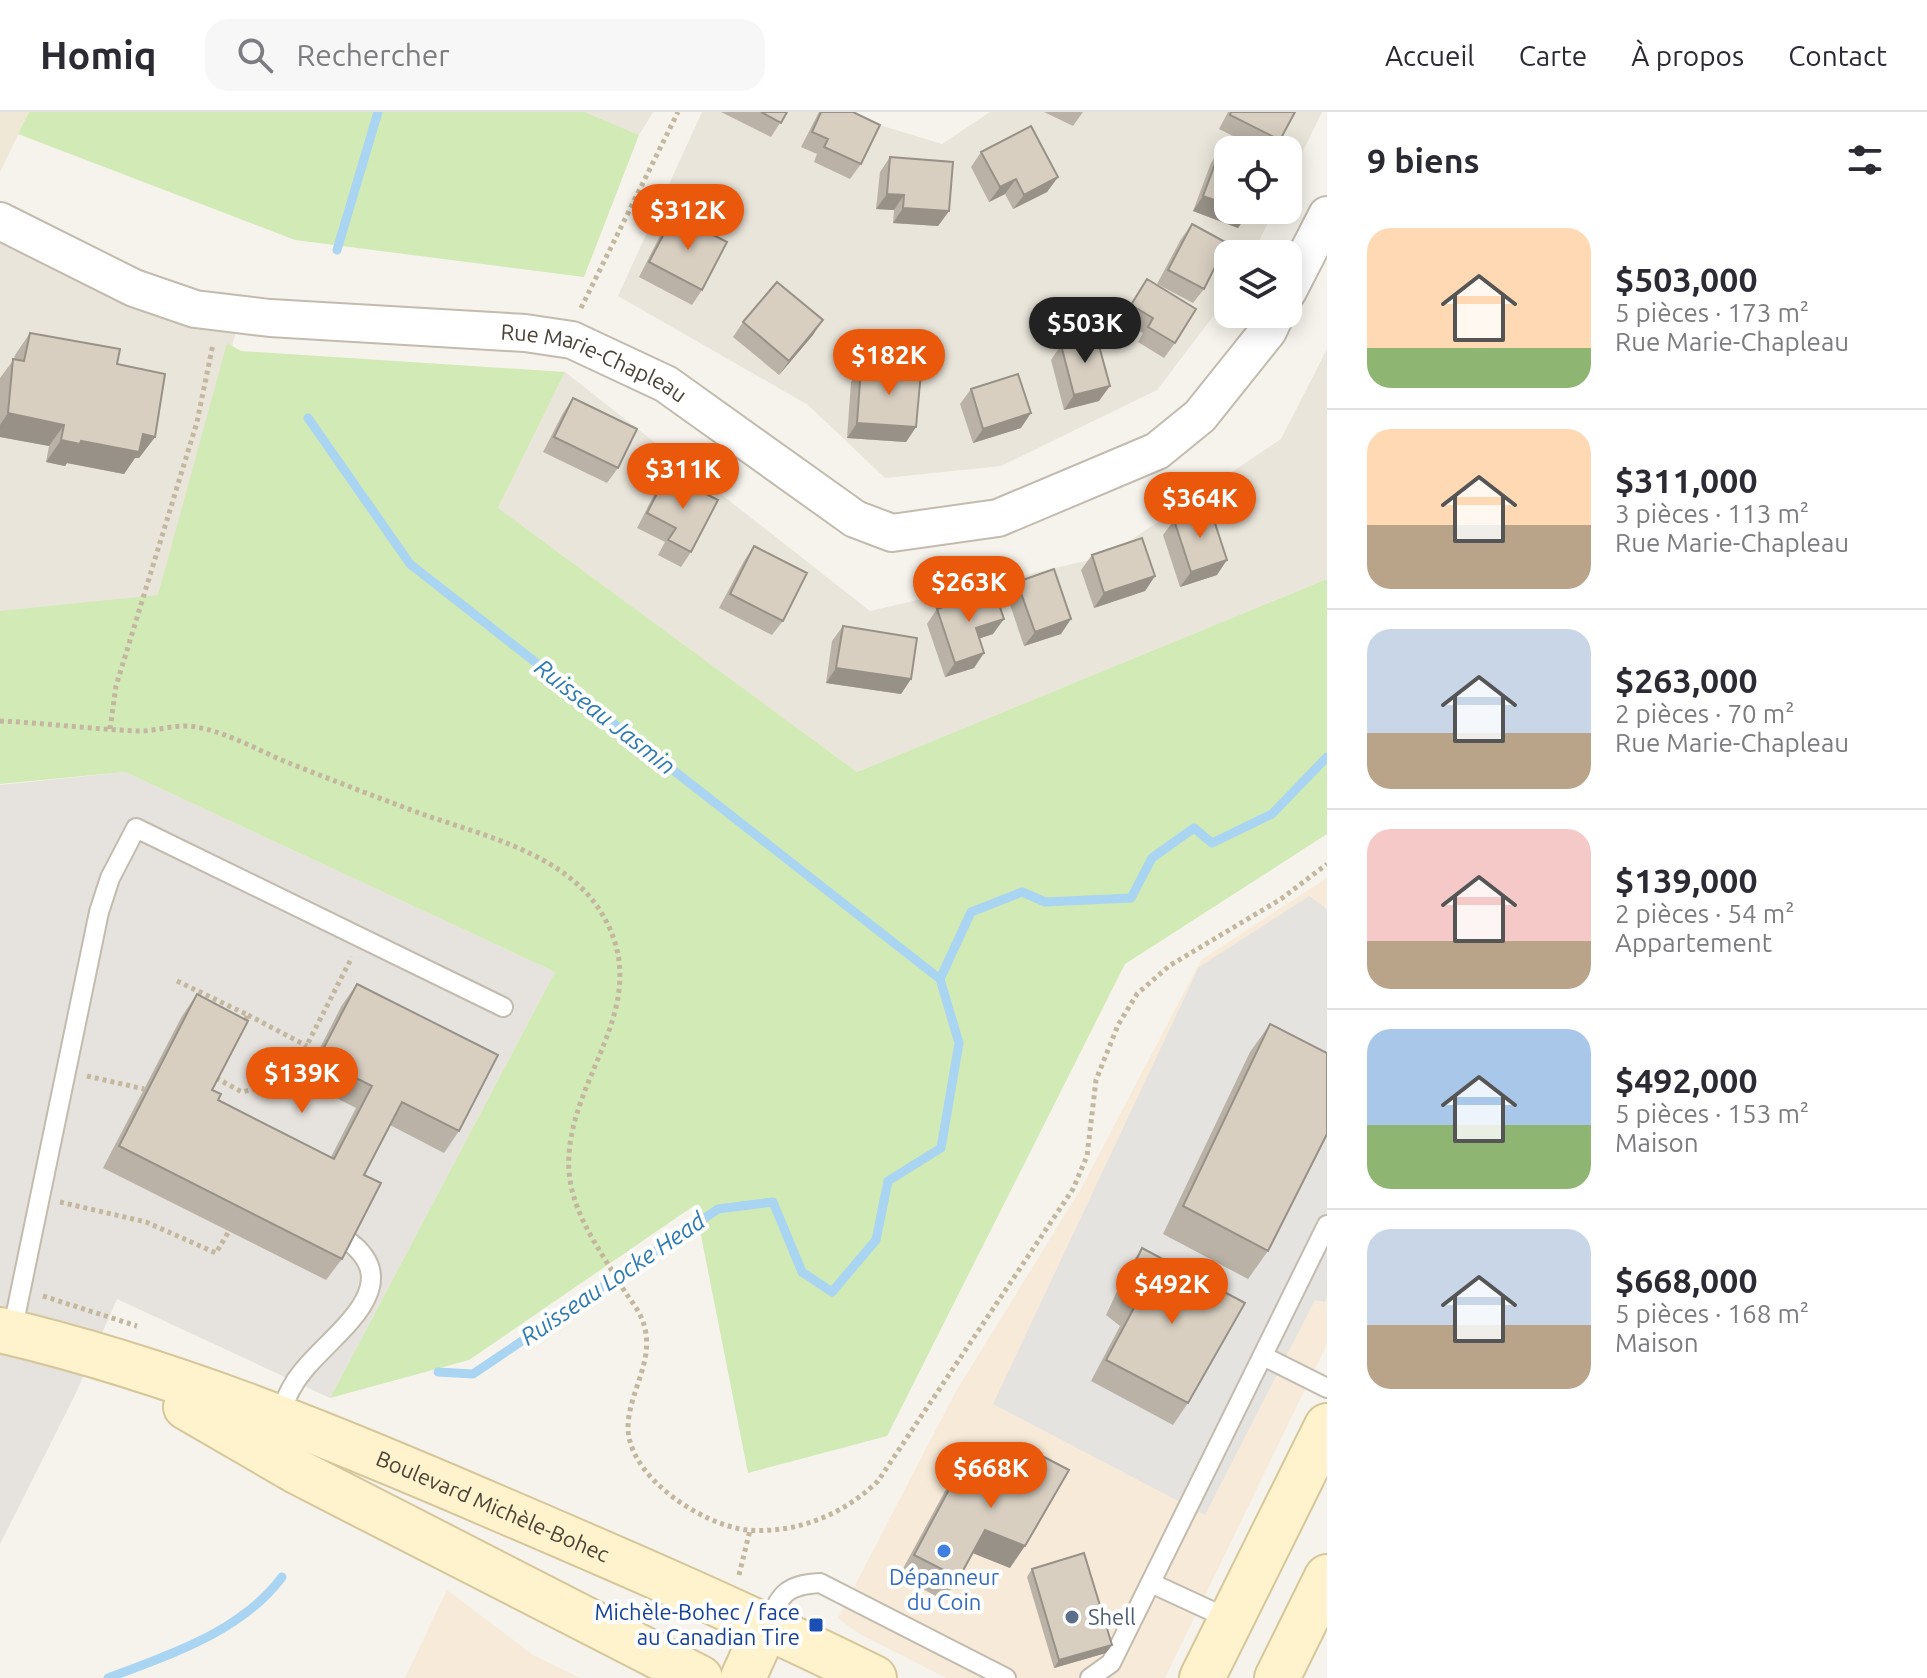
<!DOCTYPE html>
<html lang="fr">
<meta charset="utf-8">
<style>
body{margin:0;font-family:Ubuntu,sans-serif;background:#f7f7f7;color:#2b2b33;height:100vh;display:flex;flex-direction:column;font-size:30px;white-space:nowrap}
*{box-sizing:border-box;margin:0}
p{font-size:26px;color:#7c7c81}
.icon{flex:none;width:44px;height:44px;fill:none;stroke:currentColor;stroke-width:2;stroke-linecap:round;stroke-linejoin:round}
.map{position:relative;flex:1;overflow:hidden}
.panel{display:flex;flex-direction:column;background:#fff;width:600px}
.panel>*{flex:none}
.tools{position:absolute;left:1214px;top:24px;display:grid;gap:16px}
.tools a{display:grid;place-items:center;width:88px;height:88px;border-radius:16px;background:#fff;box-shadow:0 4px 20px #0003;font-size:40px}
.price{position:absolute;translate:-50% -68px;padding:0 18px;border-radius:28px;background:#ea580c;color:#fff;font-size:26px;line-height:52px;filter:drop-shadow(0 2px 4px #0008)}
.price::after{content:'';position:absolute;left:50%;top:48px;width:24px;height:18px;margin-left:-12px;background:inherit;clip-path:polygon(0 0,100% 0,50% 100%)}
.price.active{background:#222;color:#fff}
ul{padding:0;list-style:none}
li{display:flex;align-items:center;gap:24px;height:200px;padding:0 40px}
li+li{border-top:2px solid #e1e1e2}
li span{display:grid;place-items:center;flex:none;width:224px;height:160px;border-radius:24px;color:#555}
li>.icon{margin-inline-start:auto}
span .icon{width:96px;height:96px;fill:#fffc;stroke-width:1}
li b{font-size:34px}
h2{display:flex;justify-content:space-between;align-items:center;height:96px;padding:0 40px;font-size:34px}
header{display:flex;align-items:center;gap:48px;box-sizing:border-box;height:112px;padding:0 40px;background:#fff;border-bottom:2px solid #e1e1e2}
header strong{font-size:38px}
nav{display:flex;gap:44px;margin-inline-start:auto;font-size:28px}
.search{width:560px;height:72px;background:#f7f7f7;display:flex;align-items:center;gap:20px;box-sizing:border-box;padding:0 28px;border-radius:24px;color:#7c7c81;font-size:30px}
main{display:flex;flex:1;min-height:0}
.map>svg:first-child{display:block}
.residential{fill:#eae5da}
.commercial{fill:#f7ead8}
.industrial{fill:#e6e2dd}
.education{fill:#efe8d6}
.green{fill:#d2eab5}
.parking{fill:#e5e3e0}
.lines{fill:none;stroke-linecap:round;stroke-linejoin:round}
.stream{stroke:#a9d4f2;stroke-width:9}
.lane-casing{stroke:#c2bbae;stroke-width:22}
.street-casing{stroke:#c2bbae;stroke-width:40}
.secondary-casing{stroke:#d6c79b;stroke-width:48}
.path{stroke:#c4b79f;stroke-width:5;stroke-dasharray:4 4;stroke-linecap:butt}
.lane{stroke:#fff;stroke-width:18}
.street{stroke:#fff;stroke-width:36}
.secondary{stroke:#fff3cd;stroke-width:44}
.wall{fill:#bab2a6}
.shaded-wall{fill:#979187}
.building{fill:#d8cfc1;stroke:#979187;stroke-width:2}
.shop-dot{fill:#3f7fe0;stroke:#fff;stroke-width:3}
.service-dot{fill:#5c6f8a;stroke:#fff;stroke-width:3}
.transit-dot{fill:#1a4fb4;stroke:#fff;stroke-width:3}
.labels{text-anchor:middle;stroke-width:8;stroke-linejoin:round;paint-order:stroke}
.street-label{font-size:22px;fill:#4b4439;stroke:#fff}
.shop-label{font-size:22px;fill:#366cbe;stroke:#fff}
.transit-label{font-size:22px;fill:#164399;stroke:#fff;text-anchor:end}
.service-label{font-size:22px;fill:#4e5e75;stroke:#fff;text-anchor:start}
.water-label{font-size:24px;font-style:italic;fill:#2e7ab2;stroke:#fff}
</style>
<header>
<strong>Homiq</strong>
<div class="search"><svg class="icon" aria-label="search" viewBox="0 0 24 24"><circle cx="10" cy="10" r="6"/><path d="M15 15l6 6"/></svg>Rechercher</div>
<nav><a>Accueil</a><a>Carte</a><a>À propos</a><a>Contact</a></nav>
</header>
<main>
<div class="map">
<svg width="1327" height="1566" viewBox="0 0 1327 1566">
<rect width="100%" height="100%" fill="#f6f3ec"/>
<path class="residential" d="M585,0H653L639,23Z
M702,0H837L942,32L990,0H1322L1288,70V38H1228V98H1274L1253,142H1228V185L1157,278L1001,354L885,366L808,293L618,184Z
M0,111L237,216L162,493L0,508Z
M1327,237V467L857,660L498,396L565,260L870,499L1107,444L1281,327Z"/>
<path class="commercial" d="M1327,766V1232L1165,1566H946L858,1521L838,1506L955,1281L1082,1075L1201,848Z
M447,1478L533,1543L580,1566H405Z"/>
<path class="industrial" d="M125,660L555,860L330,1286L117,1187L75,1283L0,1432V673Z"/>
<path class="education" d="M0,0H29L0,60Z"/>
<path class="green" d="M29,0H585L639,23L584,165L295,128L18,22Z
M227,231L241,239L565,260L498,396L857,660L1327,467V722L1125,852L887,1324L748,1361L695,1093L469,1248L330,1286L555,860L125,660L0,672V499L158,483Z"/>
<path class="parking" d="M1309,784L1327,797V1185L1325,1190L1315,1188L1205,1403L993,1292L1199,855Z"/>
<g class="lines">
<path class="stream" d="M337,138L378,0
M308,306L410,452L940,867
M438,1260L473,1262L718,1097L773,1090L802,1160L832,1180L876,1128L888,1069L941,1036L959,931L940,867L971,800L1022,780L1045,790L1131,786L1152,746L1194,716L1212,731L1272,702L1327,645
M108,1566C171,1542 241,1520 282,1465"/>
<g class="lane-casing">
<path id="lane" d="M12,1220L99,800L110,766L136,716L503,895
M1263,1244L1327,1276
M277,1309C285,1290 290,1274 303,1259C332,1222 410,1174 347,1128
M1151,1471L1231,1508
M767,1513C781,1482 785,1473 820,1471L1006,1566
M1090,1566L1111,1551L1327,1113"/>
</g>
<g class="street-casing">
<g id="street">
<path id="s1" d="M0,109L134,176L195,197L270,206L525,221L572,228L666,272L855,407L892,421L998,406L1157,339L1200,304L1268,219L1276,202"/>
<path d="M1288,179L1327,103"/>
</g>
</g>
<g class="secondary-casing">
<g id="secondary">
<path id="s2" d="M0,1218C172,1258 338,1327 500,1397C626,1451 751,1505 874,1566"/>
<path d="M186,1295L298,1360L700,1566"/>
<path d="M743,1566L767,1513"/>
<path d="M1202,1566L1327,1314"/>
<path d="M1277,1566L1327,1465"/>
</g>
</g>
<path class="path" d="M581,196L678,0
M0,609C45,611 91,617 136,619C156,620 176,611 196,615C231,621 262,641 294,653C337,670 379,686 422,702C482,723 562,741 599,797C658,887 574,957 569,1043C565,1095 600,1137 625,1180C632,1190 641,1201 644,1213C655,1249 628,1281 628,1316C629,1366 703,1413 747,1418C796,1422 843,1403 878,1369L1073,1077L1087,1044L1096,968L1118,913L1137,882L1169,854L1281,787L1327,752
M110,617L116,574L197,310L213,232
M177,869L248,903L244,911
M248,903L307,934
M87,964L144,977
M216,966L242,980L289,968L352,845
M60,1090L146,1110L216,1141L229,1119
M43,1184L137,1214
M739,1463L750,1418"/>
<use href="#lane" class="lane"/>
<use href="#street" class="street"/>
<use href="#secondary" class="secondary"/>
</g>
<path class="wall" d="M721,0H787L771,25Z
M819,0H853L861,52L850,67L814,50L817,42L801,35Z
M1044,0H1083L1073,14Z
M1228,0H1295L1280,28L1273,38H1230L1239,27L1219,17Z
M1221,36L1248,101L1238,116L1193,99L1211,51Z
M981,40L1058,65L1047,80L1013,97L1005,82L989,90L971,55Z
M890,45L949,99L938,114L893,111L894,98L876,97L880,60Z
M674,103L702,178L692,193L639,165L663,118Z
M1192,112L1204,177L1193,191L1157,172L1181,127Z
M1147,167L1175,231L1164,246L1138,230L1143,221L1121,208Z
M743,210L813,223L779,263L733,225Z
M30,221L117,252L155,325L139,346H135L124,362L67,351L65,354L46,350L49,334L0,325V266L14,247L15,243Z
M1061,233L1099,289L1064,298L1051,248Z
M861,256L916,315L906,330L847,326L851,270Z
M971,277L1021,316L973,331L960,292Z
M573,286L618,356L607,371L543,340L563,301Z
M667,362L691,440L681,455L658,443L665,430L637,416L657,377Z
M1174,408L1217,463L1180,475L1163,423Z
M754,434L783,509L772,523L719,496L744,449Z
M1092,443L1155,464L1145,479L1094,496L1081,458Z
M1017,470L1061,522L1024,534L1007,484Z
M937,497L993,522L980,526L974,556L945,565L927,512Z
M843,514L911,567L901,582L826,571L832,529Z
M357,872L459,1019L444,1041L390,1013L364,1063L342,1147L326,1168L103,1056L182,904L197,882L212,978L218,988L331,1045L356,996L303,969L342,893Z
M1270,912L1268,1139L1248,1167L1163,1122L1250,940Z
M1142,1136L1188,1291L1173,1313L1091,1269L1120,1214L1106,1203L1127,1158Z
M1021,1333L1010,1456L973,1441L959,1466L943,1488L899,1464L945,1379L960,1357L995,1374L1006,1355Z
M1032,1457L1112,1533L1106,1541L1054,1556L1027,1465Z"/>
<path class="shaded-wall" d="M1058,65L1047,80L1013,97L1024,83Z
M1016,67L1005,82L989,90L1000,75Z
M887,82L904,83L894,98L876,97Z
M1203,84L1228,93V98H1240L1248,101L1238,116L1193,99Z
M903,96L949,99L938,114L893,111Z
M823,208L813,223L779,263L789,249Z
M1110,274L1099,289L1064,298L1074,283Z
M8,301L64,313L49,334L0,325V313Z
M1031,301L1021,316L973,331L983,317Z
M857,311L916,315L906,330L847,326Z
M143,322L155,325L139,346H135L124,362L67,351L65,354L46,350L61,328L81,329Z
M1227,448L1217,463L1180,475L1191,460Z
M1155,464L1145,479L1094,496L1104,481Z
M1004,507L993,522L966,531L976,516Z
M1071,507L1061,522L1024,534L1035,520Z
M984,541L974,556L945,565L955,551Z
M836,556L911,567L901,582L826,571Z
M985,1418L1025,1434L1010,1456L970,1440Z
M1112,1533L1106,1541L1054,1556L1059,1548Z"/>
<path class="building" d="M761,0H787L781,11Z
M821,0H853L880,13L861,52L824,35L828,27L812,20Z
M1231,0H1295L1280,28L1230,3Z
M1031,14L1058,65L1024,83L1016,67L1000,75L981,40Z
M1238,27L1268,38H1233Z
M1221,36L1228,39V93L1203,84Z
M890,45L953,50L949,99L903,96L904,83L887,82Z
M674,103L727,130L702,178L649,150Z
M1192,112L1227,131L1204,177L1168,158Z
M1147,167L1196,197L1175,231L1148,215L1153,206L1131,193Z
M777,170L823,208L789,249L743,210Z
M30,221L120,237L117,252L165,262L155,325L143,322L139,340L81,329L80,332L61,328L64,313L8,301L13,247L24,249Z
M1096,223L1110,274L1074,283L1061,233Z
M861,256L921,260L916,315L857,311Z
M1018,262L1031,301L983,317L971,277Z
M573,286L637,317L618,356L554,325Z
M667,362L718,388L691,440L668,428L676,416L647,401Z
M1210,396L1227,448L1191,460L1174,408Z
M1142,426L1155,464L1104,481L1092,443Z
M754,434L807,461L783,509L730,482Z
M1054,457L1071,507L1035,520L1017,470Z
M994,478L1004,507L976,516L984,541L955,551L937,497Z
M843,514L917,526L911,567L836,556Z
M357,872L498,943L459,1019L402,990L364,1063L381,1071L342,1147L119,1034L197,882L248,909L212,978L221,982L218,988L334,1047L372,974L318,947Z
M1270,912L1327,941V1022L1268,1139L1183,1094Z
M1142,1136L1245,1191L1188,1291L1106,1248L1136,1192L1121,1181Z
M1021,1333L1069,1358L1025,1434L985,1418L959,1466L914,1443L960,1357L998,1375Z
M1084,1441L1112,1533L1059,1548L1032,1457Z"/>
<circle class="shop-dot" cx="944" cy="1439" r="8"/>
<circle class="service-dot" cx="1072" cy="1505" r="8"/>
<rect class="transit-dot" x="808" y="1505" width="16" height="16" rx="4"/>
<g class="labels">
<g class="street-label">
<text dy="8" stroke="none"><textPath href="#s1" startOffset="620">Rue Marie-Chapleau</textPath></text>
<text dy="8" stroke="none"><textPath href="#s2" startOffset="524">Boulevard Michèle-Bohec</textPath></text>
</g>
<g class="shop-label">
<text x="944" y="1473">Dépanneur<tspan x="944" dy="25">du Coin</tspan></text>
</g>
<g class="transit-label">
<text x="800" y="1508">Michèle-Bohec / face<tspan x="800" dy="25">au Canadian Tire</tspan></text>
</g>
<g class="service-label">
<text x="1088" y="1513">Shell</text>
</g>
<g class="water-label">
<text transform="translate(605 605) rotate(38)" y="8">Ruisseau Jasmin</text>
<text transform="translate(613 1167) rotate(-34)" y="8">Ruisseau Locke Head</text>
</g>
</g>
</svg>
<div class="tools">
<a><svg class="icon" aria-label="locate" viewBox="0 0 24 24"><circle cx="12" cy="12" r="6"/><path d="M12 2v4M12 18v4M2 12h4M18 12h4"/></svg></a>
<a><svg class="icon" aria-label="layers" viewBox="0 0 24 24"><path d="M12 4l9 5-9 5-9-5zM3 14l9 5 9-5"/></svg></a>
</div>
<b class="price" style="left:688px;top:140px">$312K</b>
<b class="price active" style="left:1085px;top:253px">$503K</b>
<b class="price" style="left:889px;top:285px">$182K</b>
<b class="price" style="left:683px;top:399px">$311K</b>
<b class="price" style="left:1200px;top:428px">$364K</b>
<b class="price" style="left:969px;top:512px">$263K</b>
<b class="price" style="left:302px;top:1003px">$139K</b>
<b class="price" style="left:1172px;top:1214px">$492K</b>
<b class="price" style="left:991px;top:1398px">$668K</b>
</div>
<section class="panel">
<h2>9 biens<svg class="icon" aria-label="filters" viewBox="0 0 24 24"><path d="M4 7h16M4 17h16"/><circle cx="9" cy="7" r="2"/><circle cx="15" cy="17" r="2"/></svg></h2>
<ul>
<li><span style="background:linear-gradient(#ffd9b3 75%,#8fb573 0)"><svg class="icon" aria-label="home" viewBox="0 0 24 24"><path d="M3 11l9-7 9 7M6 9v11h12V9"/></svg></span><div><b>$503,000</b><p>5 pièces · 173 m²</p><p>Rue Marie-Chapleau</p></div></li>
<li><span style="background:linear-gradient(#ffd9b3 60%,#b9a48a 0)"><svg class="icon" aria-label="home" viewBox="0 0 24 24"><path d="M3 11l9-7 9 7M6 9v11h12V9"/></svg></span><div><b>$311,000</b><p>3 pièces · 113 m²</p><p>Rue Marie-Chapleau</p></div></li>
<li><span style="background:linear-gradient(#c9d6e8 65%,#b9a48a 0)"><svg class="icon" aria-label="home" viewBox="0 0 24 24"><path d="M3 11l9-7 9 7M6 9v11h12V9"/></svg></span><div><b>$263,000</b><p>2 pièces · 70 m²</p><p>Rue Marie-Chapleau</p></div></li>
<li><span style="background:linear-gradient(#f6c9c9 70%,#b9a48a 0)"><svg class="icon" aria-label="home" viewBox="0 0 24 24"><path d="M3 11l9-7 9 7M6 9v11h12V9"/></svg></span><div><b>$139,000</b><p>2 pièces · 54 m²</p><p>Appartement</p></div></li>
<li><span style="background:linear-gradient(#a9c7e8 60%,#8fb573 0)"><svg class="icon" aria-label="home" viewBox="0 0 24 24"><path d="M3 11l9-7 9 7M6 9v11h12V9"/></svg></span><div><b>$492,000</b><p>5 pièces · 153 m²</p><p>Maison</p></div></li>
<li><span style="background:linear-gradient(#c9d6e8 60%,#b9a48a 0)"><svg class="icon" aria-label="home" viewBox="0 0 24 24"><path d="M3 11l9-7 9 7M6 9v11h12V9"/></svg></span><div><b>$668,000</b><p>5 pièces · 168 m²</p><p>Maison</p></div></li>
</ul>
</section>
</main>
